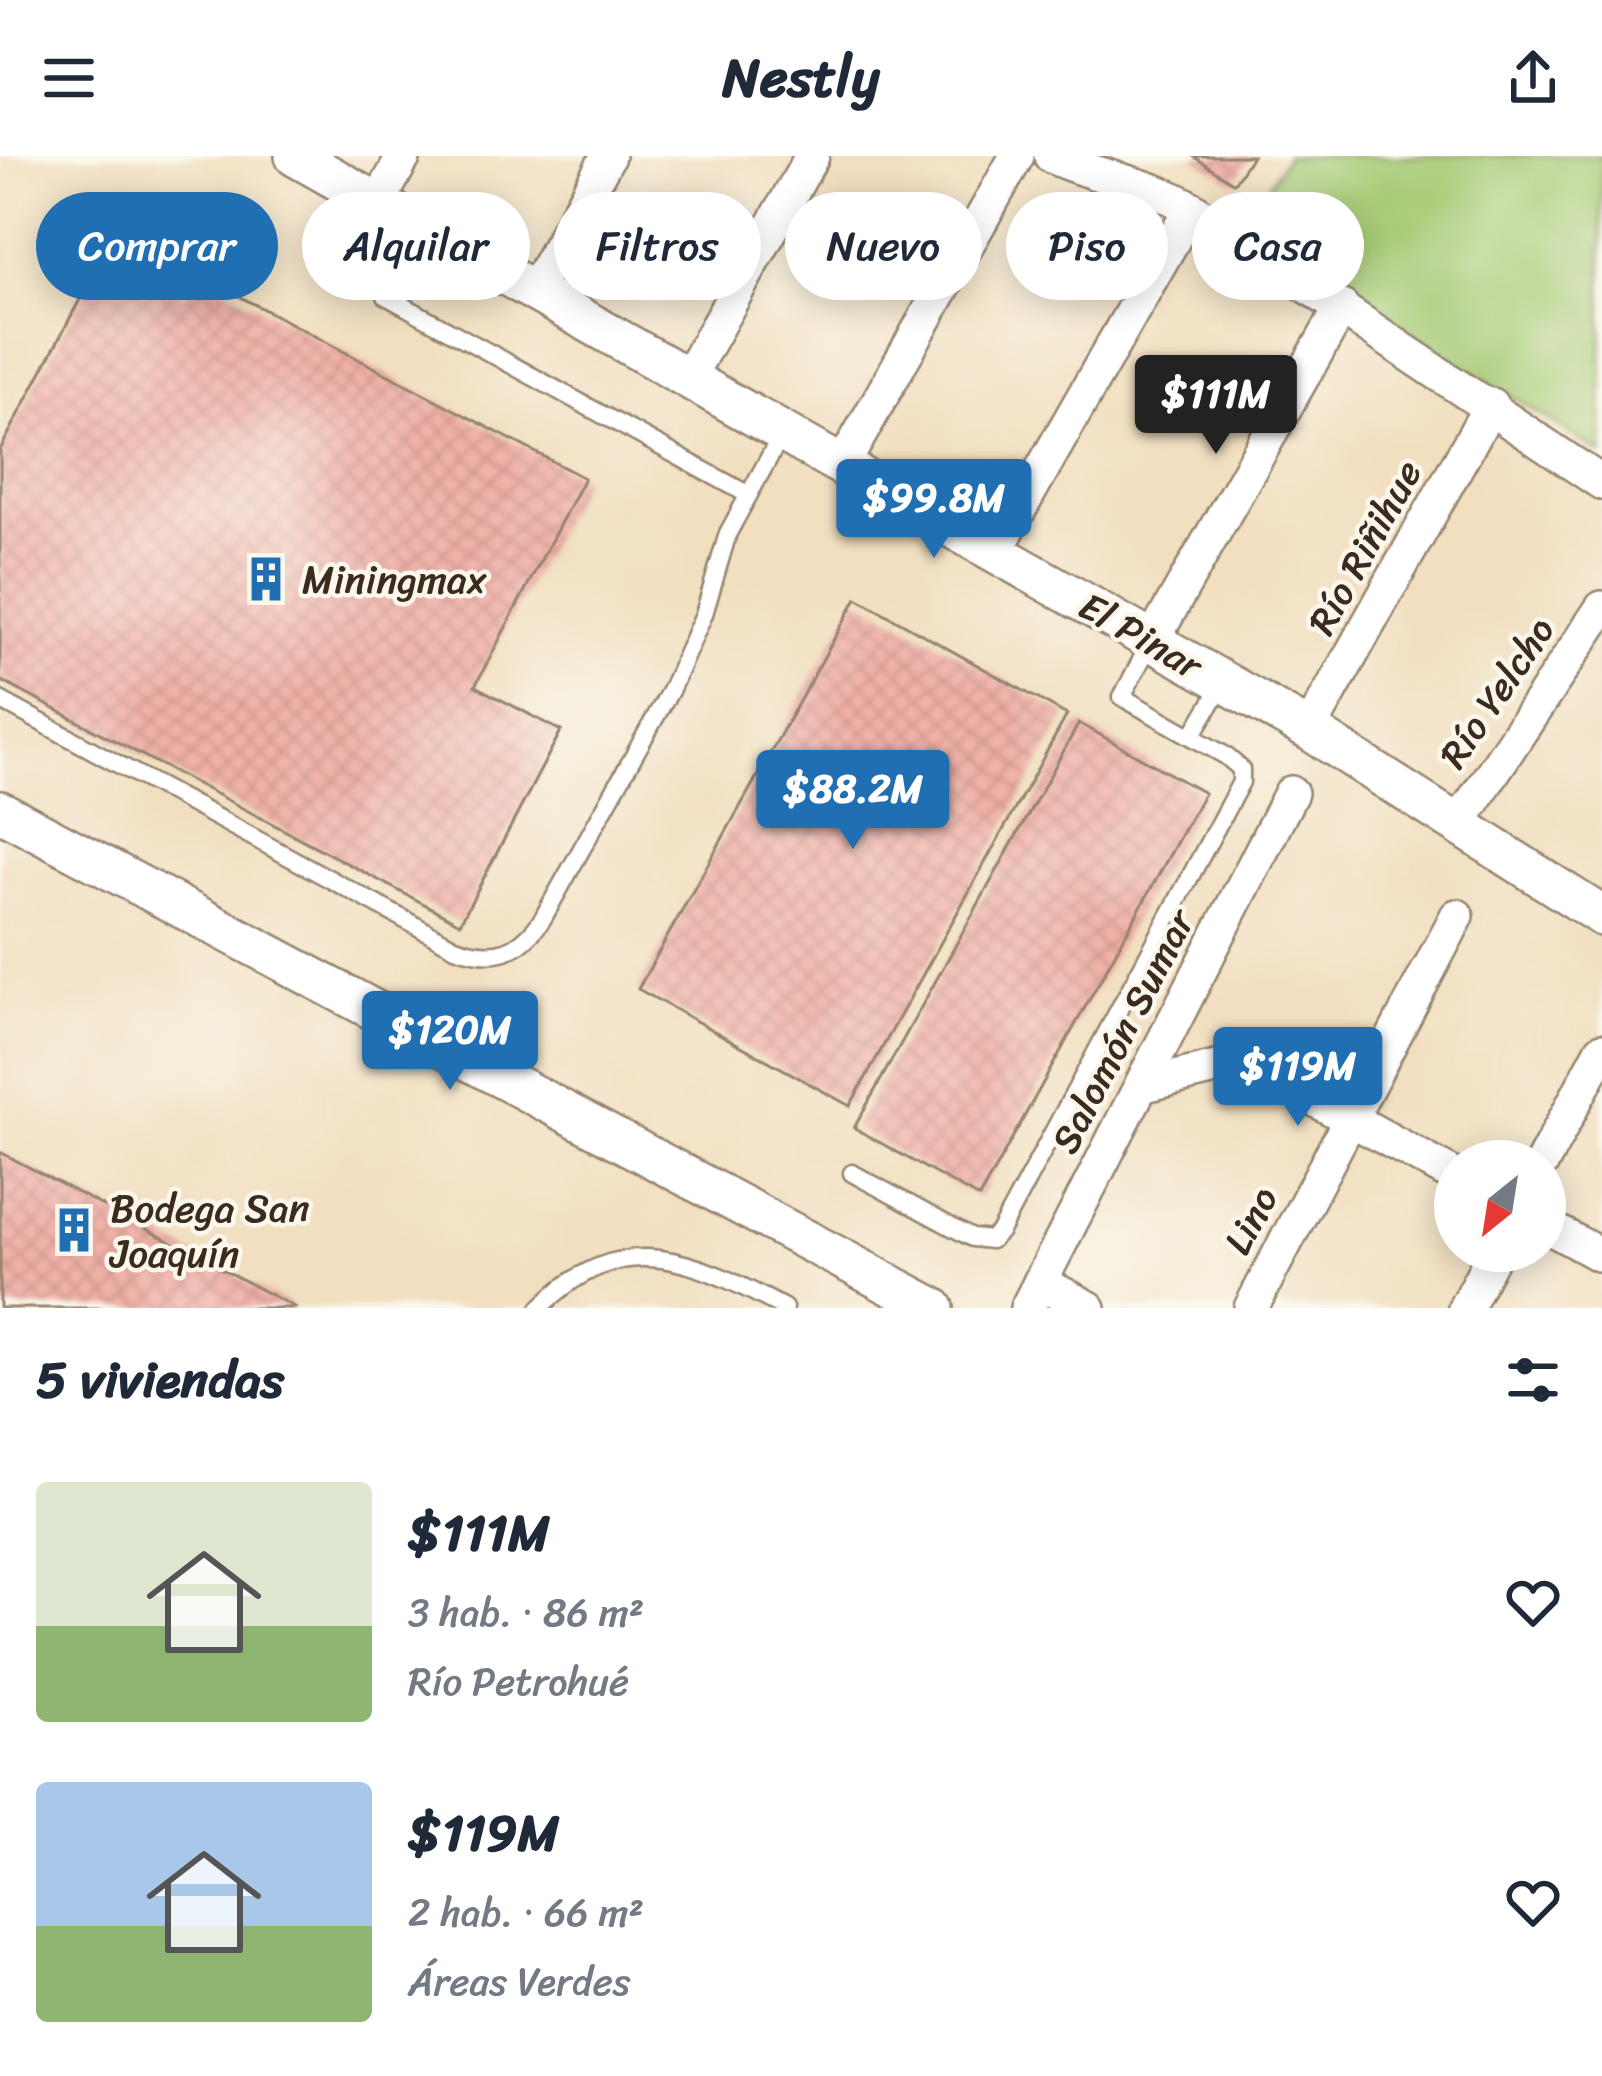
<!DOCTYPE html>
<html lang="es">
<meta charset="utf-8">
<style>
body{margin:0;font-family:Sriracha,sans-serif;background:#f6f6f7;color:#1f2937;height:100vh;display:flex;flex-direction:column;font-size:45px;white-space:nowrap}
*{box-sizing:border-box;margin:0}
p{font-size:39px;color:#747a83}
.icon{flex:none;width:66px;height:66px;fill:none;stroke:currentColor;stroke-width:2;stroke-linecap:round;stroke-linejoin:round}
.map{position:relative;height:1152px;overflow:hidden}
.drawer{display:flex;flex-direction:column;background:#fff;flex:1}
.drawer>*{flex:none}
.top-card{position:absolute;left:36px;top:36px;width:1530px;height:108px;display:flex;gap:24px}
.needle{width:78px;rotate:210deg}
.controls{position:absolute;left:1434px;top:984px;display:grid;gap:24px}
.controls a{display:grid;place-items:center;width:132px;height:132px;border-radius:50%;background:#fff;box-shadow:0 6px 30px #0003;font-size:60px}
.price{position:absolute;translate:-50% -102px;padding:0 27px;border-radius:12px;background:#1f6fb2;color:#fff;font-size:39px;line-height:78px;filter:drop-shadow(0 3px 6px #0008)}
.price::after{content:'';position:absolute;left:50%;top:72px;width:36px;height:27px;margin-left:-18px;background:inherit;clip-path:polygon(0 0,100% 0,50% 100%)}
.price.selected{background:#222;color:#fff}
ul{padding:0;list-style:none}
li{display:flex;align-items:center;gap:36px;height:300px;padding:0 36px}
li span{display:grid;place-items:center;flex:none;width:336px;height:240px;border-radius:12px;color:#555}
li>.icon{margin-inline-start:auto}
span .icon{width:144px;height:144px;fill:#fffc;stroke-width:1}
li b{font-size:51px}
h2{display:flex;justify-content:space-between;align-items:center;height:144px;padding:0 36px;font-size:51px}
.chip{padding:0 42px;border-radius:54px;background:#fff;box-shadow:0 6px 30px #0003;font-size:42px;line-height:108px}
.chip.selected{background:#1f6fb2;color:#fff}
header{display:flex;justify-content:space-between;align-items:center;height:156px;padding:0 36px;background:#fff;font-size:54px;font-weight:800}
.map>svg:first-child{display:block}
.grass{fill:#a6cb74;stroke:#707a49;stroke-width:3}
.building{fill:url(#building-cross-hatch)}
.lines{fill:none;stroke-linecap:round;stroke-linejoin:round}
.service-casing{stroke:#96846f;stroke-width:21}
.minor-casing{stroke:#96846f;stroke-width:38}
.tertiary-casing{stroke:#96846f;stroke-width:44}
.service{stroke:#fff;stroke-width:16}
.minor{stroke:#fff;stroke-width:33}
.tertiary{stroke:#fff;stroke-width:39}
.labels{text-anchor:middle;stroke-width:9;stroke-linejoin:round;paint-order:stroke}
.street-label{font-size:39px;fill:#3b2a1e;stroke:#fbf7ec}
.poi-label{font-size:39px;fill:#3b2a1e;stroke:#fbf7ec;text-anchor:start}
</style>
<header><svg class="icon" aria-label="menu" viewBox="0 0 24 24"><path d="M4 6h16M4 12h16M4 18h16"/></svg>Nestly<svg class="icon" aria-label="share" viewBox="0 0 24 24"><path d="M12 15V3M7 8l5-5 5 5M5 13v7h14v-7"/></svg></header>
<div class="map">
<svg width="1602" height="1152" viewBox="0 0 1602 1152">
<defs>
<pattern id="building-cross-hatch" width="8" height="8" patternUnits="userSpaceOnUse" patternTransform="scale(3)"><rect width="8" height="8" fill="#f0b1a8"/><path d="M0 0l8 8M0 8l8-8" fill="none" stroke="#cf9890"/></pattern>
</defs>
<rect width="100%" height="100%" fill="#fbf7ec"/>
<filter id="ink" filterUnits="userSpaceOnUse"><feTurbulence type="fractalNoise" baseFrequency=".00833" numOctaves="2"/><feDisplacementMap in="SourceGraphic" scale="24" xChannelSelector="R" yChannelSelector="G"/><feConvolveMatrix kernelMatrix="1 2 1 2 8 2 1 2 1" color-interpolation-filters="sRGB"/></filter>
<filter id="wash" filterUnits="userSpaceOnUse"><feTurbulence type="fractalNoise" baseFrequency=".004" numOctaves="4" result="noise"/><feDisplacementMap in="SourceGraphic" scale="48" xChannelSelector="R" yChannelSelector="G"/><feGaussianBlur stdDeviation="2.7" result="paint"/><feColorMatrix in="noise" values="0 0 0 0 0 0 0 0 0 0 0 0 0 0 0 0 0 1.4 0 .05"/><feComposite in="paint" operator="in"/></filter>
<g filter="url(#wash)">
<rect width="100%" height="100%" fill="#f1dfc0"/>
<path class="grass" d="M1286,0H1602V298L1244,70Z"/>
<g id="blocks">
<path class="building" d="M1193,0H1252L1234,27Z
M104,98L185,140L197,118L584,322L475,530L561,575L460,767L0,524V294Z
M857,442L1067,559L850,950L638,833Z
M1079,567L1204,637L979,1042L854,972Z
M0,996L296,1152H0Z"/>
</g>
</g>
<g filter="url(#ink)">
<use href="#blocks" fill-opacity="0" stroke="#96846f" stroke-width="3"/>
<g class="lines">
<g class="service-casing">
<path id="service" d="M386,140L747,338
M0,544L455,791C495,805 520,797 543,762L670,535L704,458L728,377L783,276
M1192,580L1224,526
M852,1017L972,1082L991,1084L1000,1075L1241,626V613L1226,600L1122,541L1151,485
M540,1152C622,1068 696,1105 784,1152"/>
</g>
<g class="minor-casing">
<path id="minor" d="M1051,0C1097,22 1147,26 1191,52L1602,327
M378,47L404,0
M534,135L608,0
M688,222L812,0
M842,310L1017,0
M995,396L1191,52
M1152,485L1342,151
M1309,574L1491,249
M1459,667L1602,452
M1141,930L1237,907L1250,908L1455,1020
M1543,1005L1602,894
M1545,1069L1598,1098
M1040,1126L1089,1152
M1027,1152L1291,637
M1251,1152L1457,760
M1465,1152L1495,1095"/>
</g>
<g class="tertiary-casing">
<path id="tertiary" d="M295,0L1309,574L1602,760
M0,655L934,1152"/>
</g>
<use href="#service" class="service"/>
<use href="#minor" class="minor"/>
<use href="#tertiary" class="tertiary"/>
</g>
</g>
<defs>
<g id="building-bare" transform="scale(3.6)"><path d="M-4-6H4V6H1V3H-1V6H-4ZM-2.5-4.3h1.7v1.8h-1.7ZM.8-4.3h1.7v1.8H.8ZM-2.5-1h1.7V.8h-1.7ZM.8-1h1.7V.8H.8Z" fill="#1f6fb2" stroke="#fbf7ec" stroke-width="2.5" paint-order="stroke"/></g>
</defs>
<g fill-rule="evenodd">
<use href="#building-bare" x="266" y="423"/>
<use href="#building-bare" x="74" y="1074"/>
</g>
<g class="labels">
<g class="street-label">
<text transform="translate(1364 391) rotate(-61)" y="14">Río Riñihue</text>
<text transform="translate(1141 479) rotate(30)" y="14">El Pinar</text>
<text transform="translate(1496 536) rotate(-56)" y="14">Río Yelcho</text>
<text transform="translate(1122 875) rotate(-63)" y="14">Salomón Sumar</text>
<text transform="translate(1250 1064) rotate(-62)" y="14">Lino</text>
</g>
<g class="poi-label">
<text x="302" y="437">Miningmax</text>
<text x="110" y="1066">Bodega San<tspan x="110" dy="45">Joaquín</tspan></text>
</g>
</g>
</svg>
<div class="controls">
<a><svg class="needle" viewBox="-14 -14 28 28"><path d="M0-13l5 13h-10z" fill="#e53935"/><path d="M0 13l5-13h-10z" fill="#747a83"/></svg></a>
</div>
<b class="price selected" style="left:1216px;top:301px">$111M</b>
<b class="price" style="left:934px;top:405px">$99.8M</b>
<b class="price" style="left:853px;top:696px">$88.2M</b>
<b class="price" style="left:450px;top:937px">$120M</b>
<b class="price" style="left:1298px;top:973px">$119M</b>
<div class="top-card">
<a class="chip selected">Comprar</a>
<a class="chip">Alquilar</a>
<a class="chip">Filtros</a>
<a class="chip">Nuevo</a>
<a class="chip">Piso</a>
<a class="chip">Casa</a>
</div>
</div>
<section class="drawer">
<h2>5 viviendas<svg class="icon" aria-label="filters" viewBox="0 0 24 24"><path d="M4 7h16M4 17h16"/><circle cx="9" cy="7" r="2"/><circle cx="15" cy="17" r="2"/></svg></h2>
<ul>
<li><span style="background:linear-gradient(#dfe7d0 60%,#8fb573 0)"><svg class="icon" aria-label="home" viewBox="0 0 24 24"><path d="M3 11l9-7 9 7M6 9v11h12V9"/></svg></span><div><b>$111M</b><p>3 hab. · 86 m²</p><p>Río Petrohué</p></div><svg class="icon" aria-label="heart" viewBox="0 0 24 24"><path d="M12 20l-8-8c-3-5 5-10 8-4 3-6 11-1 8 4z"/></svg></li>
<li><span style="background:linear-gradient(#a9c7e8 60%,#8fb573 0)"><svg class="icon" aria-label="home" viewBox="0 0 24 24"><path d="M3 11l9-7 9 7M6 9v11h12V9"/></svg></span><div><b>$119M</b><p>2 hab. · 66 m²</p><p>Áreas Verdes</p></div><svg class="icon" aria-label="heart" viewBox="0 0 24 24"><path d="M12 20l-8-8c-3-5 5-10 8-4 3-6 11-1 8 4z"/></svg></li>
</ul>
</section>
